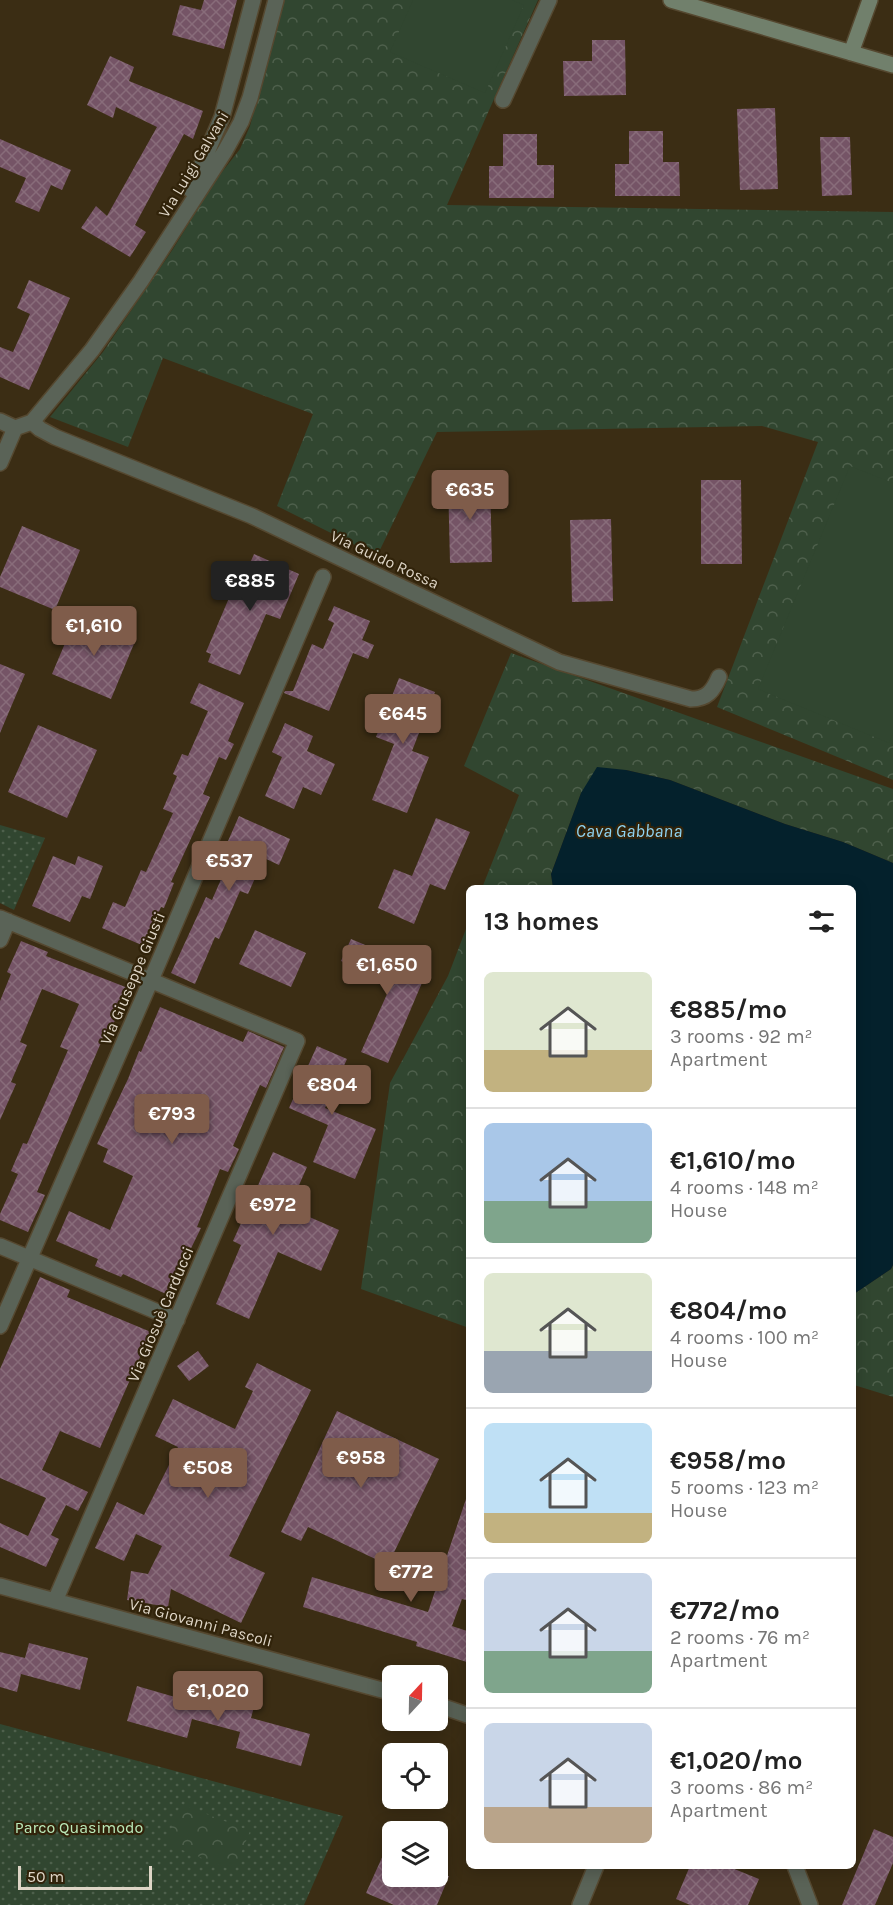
<!DOCTYPE html>
<meta charset="utf-8">
<style>
body{margin:0;font-family:Karla,sans-serif;background:#f6f6f6;color:#222;height:100vh;display:flex;flex-direction:column;font-size:22px;white-space:nowrap}
*{box-sizing:border-box;margin:0}
p{font-size:20px;color:#767676}
.icon{flex:none;width:33px;height:33px;fill:none;stroke:currentColor;stroke-width:2;stroke-linecap:round;stroke-linejoin:round}
.map{position:relative;flex:1;overflow:hidden}
.sheet{position:absolute;left:466px;top:885px;width:390px;height:984px;display:flex;flex-direction:column;background:#fff;border-radius:9px;box-shadow:0 3px 15px #0003}
.sheet>*{flex:none}
.needle{width:39px;rotate:22deg}
.buttons{position:absolute;left:382px;top:1665px;display:grid;gap:12px}
.buttons a{display:grid;place-items:center;width:66px;height:66px;border-radius:9px;background:#fff;box-shadow:0 3px 15px #0003;font-size:30px}
.scale{position:absolute;left:18px;bottom:15px;width:134px;box-sizing:border-box;padding-left:6px;border:3px solid #ded5c6;border-top:0;font-size:16px;line-height:21px;white-space:nowrap;color:#ded5c6;-webkit-text-stroke:4px #31230a;paint-order:stroke}
.price{position:absolute;translate:-50% -51px;padding:0 14px;border-radius:6px;background:#7f5c4a;color:#fff;font-size:20px;line-height:39px;filter:drop-shadow(0 2px 3px #0008)}
.price::after{content:'';position:absolute;left:50%;top:36px;width:18px;height:14px;margin-left:-9px;background:inherit;clip-path:polygon(0 0,100% 0,50% 100%)}
.price.on{background:#222;color:#fff}
ul{padding:0;list-style:none}
li{display:flex;align-items:center;gap:18px;height:150px;padding:0 18px}
li+li{border-top:2px solid #e0e0e0}
li span{display:grid;place-items:center;flex:none;width:168px;height:120px;border-radius:9px;color:#555}
li>.icon{margin-inline-start:auto}
span .icon{width:72px;height:72px;fill:#fffc;stroke-width:1}
li b{font-size:26px}
h2{display:flex;justify-content:space-between;align-items:center;height:72px;padding:0 18px;font-size:26px}
.map>svg:first-child{display:block}
.grass{fill:url(#grass-dots)}
.forest{fill:url(#forest-crowns)}
.pitch{fill:#314630}
.water{fill:#04212c}
.building{fill:url(#building-cross-hatch)}
.lines{fill:none;stroke-linecap:round;stroke-linejoin:round}
.street-casing{stroke:#554830;stroke-width:18}
.secondary-casing{stroke:#554830;stroke-width:18}
.street{stroke:#5a6357;stroke-width:15}
.secondary{stroke:#71806c;stroke-width:15}
.labels{text-anchor:middle;stroke-width:4.5;stroke-linejoin:round;paint-order:stroke}
.street-label{font-size:16px;fill:#ded5c6;stroke:#31230a}
.park-label{font-size:16px;fill:#bbeaba;stroke:#31230a}
.water-label{font-size:18px;font-style:italic;fill:#8fd3f1;stroke:#31230a}
</style>
<div class="map">
<svg width="893" height="1905" viewBox="0 0 893 1905">
<defs>
<pattern id="grass-dots" width="8" height="8" patternUnits="userSpaceOnUse" patternTransform="scale(1.5)"><rect width="8" height="8" fill="#314630"/><path d="M2 2h.1M6 6h.1" fill="none" stroke="#4e604c" stroke-width="1.8" stroke-linecap="round"/></pattern>
<pattern id="forest-crowns" width="20" height="18" patternUnits="userSpaceOnUse" patternTransform="scale(1.5)"><rect width="20" height="18" fill="#314630"/><path d="M2 6a3 3 0 1 1 6 0M12 15a3 3 0 1 1 6 0" fill="none" stroke="#4e604c"/></pattern>
<pattern id="building-cross-hatch" width="8" height="8" patternUnits="userSpaceOnUse" patternTransform="scale(1.5)"><rect width="8" height="8" fill="#755466"/><path d="M0 0l8 8M0 8l8-8" fill="none" stroke="#886c7a"/></pattern>
</defs>
<rect width="100%" height="100%" fill="#3b2d14"/>
<path class="grass" d="M0,825L45,838L14,910L0,903Z
M0,1724L343,1816L304,1905H0Z"/>
<path class="forest" d="M284,0H538L447,205L893,212V780L717,707L818,442L762,426L437,432L377,556L277,506L313,414L163,358L128,447L50,417L103,352L173,249L215,181L240,149L250,126Z
M511,653L893,789V863L843,842L785,824L670,780L626,770L581,793L551,874L553,888H482L519,795L464,766Z
M469,921V1328L361,1289L390,1083L448,976Z
M893,1265V1397L854,1385V1294L891,1269Z
M181,1804L250,1831L234,1871L165,1843Z"/>
<path class="pitch" d="M413,0H512L524,5L485,93L390,52Z
M850,466L893,483V733L889,743L758,689Z"/>
<path class="water" d="M597,767L626,770L670,780L785,824L843,842L893,863V1265L891,1269L854,1294V888H553L551,874L581,793Z"/>
<path class="building" d="M204,0H237L224,49L172,35L180,5L201,10Z
M592,40H625L626,95L564,96L563,61H592Z
M110,56L134,67L129,81L203,111L193,139L184,134L135,225L146,232L130,257L81,228L96,206L107,216L157,127L116,107L113,118L87,105Z
M775,108L778,189L740,190L737,109Z
M629,131H663V162H679L680,196H615V164H629Z
M503,134H537V165H554V198H489V166H503Z
M820,137H850L852,195L822,196Z
M0,139L71,170L62,190L51,185L39,212L15,202L26,178L0,167Z
M29,280L70,298L29,390L0,377V347L13,352L30,314L17,308Z
M490,479L492,562L450,563L448,480Z
M701,480H741L742,564H701Z
M611,519L613,601L572,602L570,520Z
M22,526L80,550L55,610L0,587V577Z
M254,554L299,574L280,619L266,614L240,675L208,662L211,654L206,652L229,598L234,600Z
M334,606L370,621L362,640L374,645L368,659L353,653L329,711L284,693L285,691H293L312,644L323,649L334,623L328,620Z
M77,615L136,639L111,699L52,674Z
M0,664L25,674L0,733Z
M399,678L435,692L412,751L429,757L407,813L372,800L394,744L376,737Z
M199,683L244,703L228,741L234,744L226,760L219,757L203,794L210,797L171,882L174,883L164,908L161,907L144,946L102,928L113,902L125,907L141,870L146,872L173,813L163,809L177,776L173,774L182,754L188,756L208,711L190,703Z
M285,723L313,736L307,751L335,764L321,795L303,787L294,809L265,796L282,757L272,752Z
M38,725L97,750L67,818L8,792Z
M239,816L290,839L279,865L264,858L248,894L240,891L219,939L215,937L195,984L171,973L206,897L212,900L236,845L228,841Z
M436,818L470,832L445,890L430,884L414,924L378,908L394,869L412,876Z
M53,856L75,865L78,856L103,866L90,899L82,896L70,922L32,906Z
M255,930L306,953L291,987L239,964Z
M351,939L427,971L388,1063L361,1052L392,983L341,961Z
M21,941L48,952L46,956L128,988L113,1025L109,1024L37,1192L45,1195L28,1232L0,1220V1214L18,1174L11,1171L23,1143L27,1144L68,1050L60,1047L79,1004L42,989L20,1042L27,1045L11,1082L16,1084L0,1120V1001L11,974L7,972Z
M160,1007L243,1042L248,1031L284,1047L266,1088L260,1085L233,1146L239,1149L228,1172L220,1169L197,1227L201,1228L168,1295L123,1274L121,1277L95,1266L98,1259L56,1241L69,1211L110,1230L133,1176L103,1162L108,1149L97,1144L128,1079L139,1051L141,1052Z
M317,1046L347,1059L325,1108L376,1129L355,1179L313,1162L328,1125L289,1108Z
M273,1152L307,1167L289,1208L339,1230L321,1271L278,1252L249,1319L216,1304L241,1245L233,1241Z
M40,1277L70,1290L67,1297L151,1332L100,1448L60,1431L42,1470L88,1492L78,1511L66,1505L51,1535L59,1539L46,1567L0,1547V1523L28,1536L46,1498L0,1478V1369Z
M198,1351L209,1366L189,1381L177,1366Z
M257,1363L311,1390L229,1556L265,1573L241,1623L171,1589L168,1607L127,1600L131,1571L148,1574L162,1546L136,1534L124,1561L95,1548L117,1502L144,1515L178,1447L155,1436L173,1399L235,1429L253,1391L245,1387Z
M337,1411L439,1459L388,1565L308,1527L301,1541L281,1532Z
M467,1496H470V1601L462,1599L452,1626L470,1632V1663L416,1646L417,1642L303,1607L312,1577L428,1612Z
M29,1643L88,1658L80,1690L21,1674L17,1692L0,1687V1652L25,1658Z
M137,1686L192,1702L196,1687L255,1703L251,1718L310,1734L301,1766L236,1748L240,1732L192,1719L187,1738L127,1721Z
M874,1829L893,1837V1863L875,1905H842Z
M393,1833V1876H449L437,1905H394L366,1893Z
M690,1866H727L759,1879L748,1905H690L676,1899Z"/>
<g class="lines">
<g class="street-casing">
<path id="street" d="M503,100L549,0
M191,190L222,117L253,0
M0,421L15,428
M32,422L40,429L55,437L252,516L559,662L691,699C707,699 713,691 719,677
M15,428L32,422L92,350L141,281L225,151L241,122L250,98L276,0
M0,463L15,428
M0,918L297,1041L55,1601
M0,940L8,921
M0,1246L177,1320
M0,1326L151,980L323,577
M0,1586L393,1693
M438,1705L470,1716
M795,1866L810,1905
M580,1905L596,1866"/>
</g>
<g class="secondary-casing">
<path id="secondary" d="M671,0L893,65
M851,53L870,0"/>
</g>
<use href="#street" class="street"/>
<use href="#secondary" class="secondary"/>
</g>
<g class="labels">
<g class="street-label">
<text transform="translate(193 164) rotate(-59)" y="6">Via Luigi Galvani</text>
<text transform="translate(385 559) rotate(25)" y="6">Via Guido Rossa</text>
<text transform="translate(132 978) rotate(-67)" y="6">Via Giuseppe Giusti</text>
<text transform="translate(160 1314) rotate(-67)" y="6">Via Giosuè Carducci</text>
<text transform="translate(201 1622) rotate(15)" y="6">Via Giovanni Pascoli</text>
</g>
<g class="park-label">
<text x="79" y="1833">Parco Quasimodo</text>
</g>
<g class="water-label">
<text x="629" y="837">Cava Gabbana</text>
</g>
</g>
</svg>
<div class="buttons">
<a><svg class="needle" viewBox="-14 -14 28 28"><path d="M0-13l5 13h-10z" fill="#e53935"/><path d="M0 13l5-13h-10z" fill="#767676"/></svg></a>
<a><svg class="icon" aria-label="locate" viewBox="0 0 24 24"><circle cx="12" cy="12" r="6"/><path d="M12 2v4M12 18v4M2 12h4M18 12h4"/></svg></a>
<a><svg class="icon" aria-label="layers" viewBox="0 0 24 24"><path d="M12 4l9 5-9 5-9-5zM3 14l9 5 9-5"/></svg></a>
</div>
<div class="scale">50 m</div>
<b class="price" style="left:470px;top:521px">€635</b>
<b class="price on" style="left:250px;top:612px">€885</b>
<b class="price" style="left:94px;top:657px">€1,610</b>
<b class="price" style="left:403px;top:745px">€645</b>
<b class="price" style="left:229px;top:892px">€537</b>
<b class="price" style="left:387px;top:996px">€1,650</b>
<b class="price" style="left:332px;top:1116px">€804</b>
<b class="price" style="left:172px;top:1145px">€793</b>
<b class="price" style="left:273px;top:1236px">€972</b>
<b class="price" style="left:361px;top:1489px">€958</b>
<b class="price" style="left:208px;top:1499px">€508</b>
<b class="price" style="left:411px;top:1603px">€772</b>
<b class="price" style="left:218px;top:1722px">€1,020</b>
<section class="sheet">
<h2>13 homes<svg class="icon" aria-label="filters" viewBox="0 0 24 24"><path d="M4 7h16M4 17h16"/><circle cx="9" cy="7" r="2"/><circle cx="15" cy="17" r="2"/></svg></h2>
<ul>
<li><span style="background:linear-gradient(#dfe7d0 65%,#c2b280 0)"><svg class="icon" aria-label="home" viewBox="0 0 24 24"><path d="M3 11l9-7 9 7M6 9v11h12V9"/></svg></span><div><b>€885/mo</b><p>3 rooms · 92 m²</p><p>Apartment</p></div></li>
<li><span style="background:linear-gradient(#a9c7e8 65%,#7fa58c 0)"><svg class="icon" aria-label="home" viewBox="0 0 24 24"><path d="M3 11l9-7 9 7M6 9v11h12V9"/></svg></span><div><b>€1,610/mo</b><p>4 rooms · 148 m²</p><p>House</p></div></li>
<li><span style="background:linear-gradient(#dfe7d0 65%,#9aa5b1 0)"><svg class="icon" aria-label="home" viewBox="0 0 24 24"><path d="M3 11l9-7 9 7M6 9v11h12V9"/></svg></span><div><b>€804/mo</b><p>4 rooms · 100 m²</p><p>House</p></div></li>
<li><span style="background:linear-gradient(#bfe0f5 75%,#c2b280 0)"><svg class="icon" aria-label="home" viewBox="0 0 24 24"><path d="M3 11l9-7 9 7M6 9v11h12V9"/></svg></span><div><b>€958/mo</b><p>5 rooms · 123 m²</p><p>House</p></div></li>
<li><span style="background:linear-gradient(#c9d6e8 65%,#7fa58c 0)"><svg class="icon" aria-label="home" viewBox="0 0 24 24"><path d="M3 11l9-7 9 7M6 9v11h12V9"/></svg></span><div><b>€772/mo</b><p>2 rooms · 76 m²</p><p>Apartment</p></div></li>
<li><span style="background:linear-gradient(#c9d6e8 70%,#b9a48a 0)"><svg class="icon" aria-label="home" viewBox="0 0 24 24"><path d="M3 11l9-7 9 7M6 9v11h12V9"/></svg></span><div><b>€1,020/mo</b><p>3 rooms · 86 m²</p><p>Apartment</p></div></li>
</ul>
</section>
</div>
